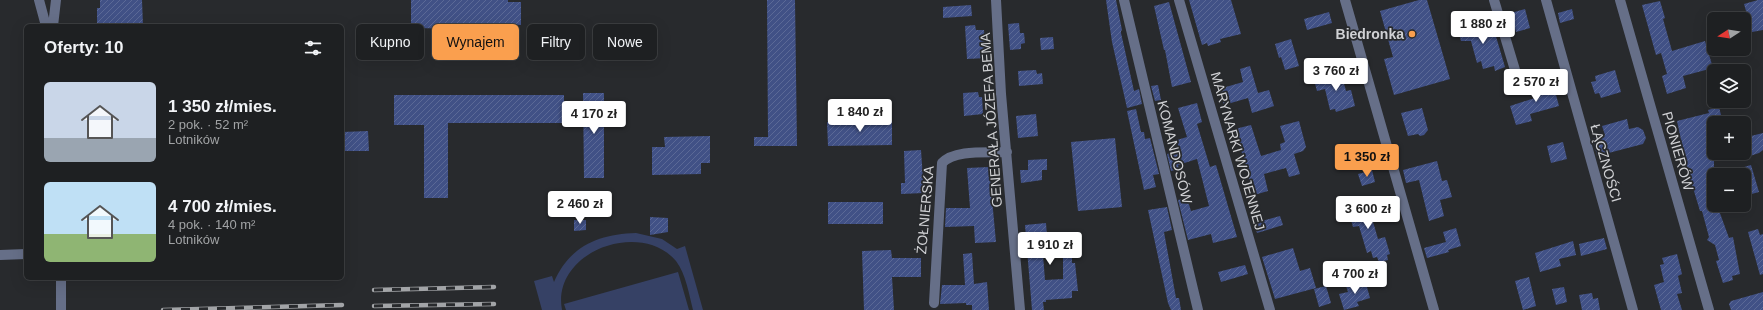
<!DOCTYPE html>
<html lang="pl">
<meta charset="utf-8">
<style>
body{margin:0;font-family:Helvetica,sans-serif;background:#2b2d2f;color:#f1f3f6;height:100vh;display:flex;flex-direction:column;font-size:15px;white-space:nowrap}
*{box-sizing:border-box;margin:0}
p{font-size:13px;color:#a1a3a5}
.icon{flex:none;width:22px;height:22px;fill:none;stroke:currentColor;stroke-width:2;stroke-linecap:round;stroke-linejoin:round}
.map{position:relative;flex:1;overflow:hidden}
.details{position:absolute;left:24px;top:24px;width:320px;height:256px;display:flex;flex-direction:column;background:#1e2022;border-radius:6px;box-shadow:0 4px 16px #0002,0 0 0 1px #3c3e40}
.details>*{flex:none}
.banner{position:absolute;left:356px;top:24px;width:380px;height:36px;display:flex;gap:8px}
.needle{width:26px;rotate:258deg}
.tools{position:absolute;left:1707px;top:12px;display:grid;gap:8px}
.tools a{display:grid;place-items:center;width:44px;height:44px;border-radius:6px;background:#1e2022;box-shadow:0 4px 16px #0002,0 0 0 1px #3c3e40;font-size:20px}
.price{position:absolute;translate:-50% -34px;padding:0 9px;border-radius:4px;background:#fff;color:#222;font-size:13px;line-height:26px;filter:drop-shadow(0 1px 2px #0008)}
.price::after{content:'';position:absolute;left:50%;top:24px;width:12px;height:9px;margin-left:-6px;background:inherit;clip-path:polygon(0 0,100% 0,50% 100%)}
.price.active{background:#fa9f4e;color:#111}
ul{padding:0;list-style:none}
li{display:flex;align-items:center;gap:12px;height:100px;padding:0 20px}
li span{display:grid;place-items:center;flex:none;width:112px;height:80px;border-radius:6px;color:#555}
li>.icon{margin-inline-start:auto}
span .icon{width:48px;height:48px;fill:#fffc;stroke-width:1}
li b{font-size:17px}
h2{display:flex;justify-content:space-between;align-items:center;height:48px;padding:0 20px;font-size:17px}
.chip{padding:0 14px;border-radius:6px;background:#1e2022;box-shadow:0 4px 16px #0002,0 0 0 1px #3c3e40;font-size:14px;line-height:36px}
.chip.active{background:#fa9f4e;color:#111}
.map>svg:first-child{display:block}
.garden{fill:#364165}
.building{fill:url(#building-hatch);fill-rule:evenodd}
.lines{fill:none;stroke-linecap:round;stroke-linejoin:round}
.minor{stroke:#666f88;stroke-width:10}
.rail-casing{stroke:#a2a4a7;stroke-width:4.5}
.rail{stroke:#282a2d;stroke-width:3;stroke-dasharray:9;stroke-linecap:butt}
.poi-dot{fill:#fa9f4e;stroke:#282a2d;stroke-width:1.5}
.labels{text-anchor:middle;stroke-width:3.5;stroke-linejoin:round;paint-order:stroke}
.poi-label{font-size:14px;font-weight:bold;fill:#d0d1d4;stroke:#282a2d;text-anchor:end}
.street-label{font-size:14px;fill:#d0d1d4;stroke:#282a2d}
</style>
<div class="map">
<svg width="1763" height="310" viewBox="0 0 1763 310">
<defs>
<pattern id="building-hatch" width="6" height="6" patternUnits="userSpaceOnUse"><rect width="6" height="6" fill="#415186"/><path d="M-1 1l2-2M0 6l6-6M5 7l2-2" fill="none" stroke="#5b6996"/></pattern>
</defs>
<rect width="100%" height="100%" fill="#282a2d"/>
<path class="garden" d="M636,233L662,239L677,249L685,246L703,310H693C689,295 686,274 676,261C640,219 551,252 562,310H542L534,281L552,276L554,282C569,247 598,234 636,233Z
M678,272L689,310H566L564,304Z"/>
<path class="building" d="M100,0H142L143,26H97V8H100Z
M411,0H508V2H521V25L508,24L507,51H475V29L411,28Z
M767,0H795L797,146H754V137H768Z
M1106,0H1116L1122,30L1121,31V33L1134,91L1139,89L1142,104L1127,108L1112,42Z
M1189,0H1231L1241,34L1220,39L1221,42L1208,46L1207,43L1202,45Z
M1419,0H1427L1450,79L1394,95L1384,59L1393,57L1380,11Z
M1758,0H1763V30L1752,32L1744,4Z
M1660,1L1665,18L1663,19L1672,51L1705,41L1713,68L1683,76L1686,88L1667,94L1662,76L1667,74L1661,53L1656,55L1642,5Z
M1169,2L1191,82L1172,87L1165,50H1164L1154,6Z
M971,5L972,16L943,18V7Z
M1525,9L1530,28L1516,32L1511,13Z
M1572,9L1574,19L1560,23L1558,13Z
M1329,12L1332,23L1307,30L1304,19Z
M1467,22L1469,30L1492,23L1505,67L1495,71L1494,66L1483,69L1481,61L1477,63L1471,41H1461L1456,24Z
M1019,23L1020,33H1024L1025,43L1021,44V49L1010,50L1008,24Z
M975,25L976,30H984L986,58L967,59L965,26Z
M1053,37L1054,49L1041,50L1040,38Z
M1291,39L1299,66L1285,70L1281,57L1279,58L1275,44Z
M1250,66L1258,93L1269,90L1274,106L1252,113L1248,98L1224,105L1219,89L1243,82L1240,69Z
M1036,70L1037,74L1042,73L1043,84L1019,86L1018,71Z
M1615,70L1621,92L1601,98L1599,93L1595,94L1591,82L1596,81L1595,76Z
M1341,72L1346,91L1351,90L1355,106L1336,112L1335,109L1330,110L1325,89L1317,91L1314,80Z
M1552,80L1559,106L1530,114L1532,121L1516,125L1510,106L1538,97L1534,84Z
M1158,85L1161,100L1155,101L1151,86Z
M978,92L979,97H982L983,114L964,116L963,93Z
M583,93H604V178H584Z
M394,95H564V123H448V198H424V125H394Z
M1197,103L1202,122L1197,124L1210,167L1216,165L1237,237L1213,243L1211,234L1188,240L1178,200L1187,198L1191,211L1209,206L1197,159L1178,165L1179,169L1171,171L1167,154L1179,150L1177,140L1187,137L1178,108Z
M1719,107L1723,123H1714V175H1709L1714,193V205H1717L1729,238L1733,237L1740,274L1732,276L1733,280L1723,283L1716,261L1719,260L1715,245L1707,240L1709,237L1702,211H1700L1687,168L1677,121L1709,113L1708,110Z
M1422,108L1428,130L1424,135L1420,136L1418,134L1408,136L1401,113Z
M1136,109L1141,132H1144L1145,139L1150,138L1159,174L1153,175L1156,187L1144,190L1127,111Z
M1036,114L1038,136L1018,138L1016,116Z
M1627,119L1629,129L1638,127L1643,130L1646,138L1643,144L1597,156L1593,139L1605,135L1602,126Z
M861,121H892V145L828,146L827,122Z
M1299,121L1306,147L1303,151L1294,154L1300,174L1289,177L1286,168L1264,174L1268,191L1247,197L1244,187L1251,185L1235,129L1251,125L1261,156L1281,150L1280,144L1285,142L1280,126Z
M368,131L369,151H342V132Z
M1763,133V150L1759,153L1744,158V141L1752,139L1751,136Z
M710,136V163H701V174L652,175V147H665L664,137Z
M1115,138L1122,207L1078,211L1071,142Z
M1563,142L1567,159L1551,163L1547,146Z
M921,150L924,193L901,194V183H905L904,151Z
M1047,159V170H1042V180L1021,183L1020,170H1028V160Z
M1437,161L1442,181L1447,180L1452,197L1440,200L1444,216L1429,221L1419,180L1406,183L1403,170Z
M1751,165L1759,192L1748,195L1741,168Z
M989,167L996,242L975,243L974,226L945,227L946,208H970L967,168Z
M1372,170L1375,182L1362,186L1358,174Z
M1358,197L1361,210L1369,208L1378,239L1385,237L1390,254L1387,255L1388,260L1379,262L1377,257L1373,258L1371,251L1367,253L1359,226L1353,227L1345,200Z
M828,202H883V224H828Z
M1167,207L1172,230L1164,232L1176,298H1179L1181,310H1171L1168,303L1148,210Z
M1280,216L1283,225L1257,233L1254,223Z
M650,217L668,218V232L650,235Z
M574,220H586V230L574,231Z
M1046,223L1047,236H1072V263H1075L1078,291H1072V298L1046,300V302H1043L1044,310H1032L1025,225ZM1063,254V279L1045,280L1043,255Z
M1456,228L1461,246L1448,250L1449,252L1427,258L1424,248L1446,242L1443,232Z
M1758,229L1760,235L1763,234V274L1760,275L1748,232Z
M1604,238L1607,249L1581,256L1579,244Z
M1573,241L1576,255L1559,259L1561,266L1540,272L1535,253Z
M1293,248L1300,271L1310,268L1316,288L1275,299L1262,257Z
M891,250L892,258H921V277H892L894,310H864L862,251Z
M972,253L974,284L987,282L989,310H972V305H966V303L940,304L942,285H965L963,254Z
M1677,254L1682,274L1678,276L1682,293L1677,294L1682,310H1661L1654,285L1664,282L1660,265L1664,264L1662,258Z
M1245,265L1248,274L1221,282L1218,272Z
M1529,277L1536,306L1523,310L1515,281Z
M1365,280L1370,298L1357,302L1359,306L1344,310L1339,294L1348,292L1346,286Z
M1326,286L1331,303L1319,307L1314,289Z
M1564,287L1567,302L1556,305L1552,289Z
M1763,292V310H1731L1729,304L1731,301Z
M1592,293L1593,299L1598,298L1600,310H1582L1579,295Z"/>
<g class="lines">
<path class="minor" d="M39,0L46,26
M996,0L1001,94L1020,310
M1124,0L1198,310
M1179,0L1270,310
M1345,0L1434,310
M1494,0L1518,80
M1546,0L1633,310
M1620,0L1709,310
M53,26L56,0
M0,255L26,254
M61,278V310
M934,303L942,163C955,149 988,153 1007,152"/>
<g class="rail-casing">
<path id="rail" d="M374,290L494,287
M374,306L494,304
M163,310L342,305"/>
</g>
<use href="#rail" class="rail"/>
</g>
<circle class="poi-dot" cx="1412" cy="34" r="4"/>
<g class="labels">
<g class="poi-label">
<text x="1404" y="39">Biedronka</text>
</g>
<g class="street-label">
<text transform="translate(991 120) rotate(-94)" y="5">GENERAŁA JÓZEFA BEMA</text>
<text transform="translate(1238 151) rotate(74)" y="5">MARYNARKI WOJENNEJ</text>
<text transform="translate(1678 151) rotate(74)" y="5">PIONIERÓW</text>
<text transform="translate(1175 152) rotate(76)" y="5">KOMANDOSÓW</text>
<text transform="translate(1606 163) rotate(74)" y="5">ŁĄCZNOŚCI</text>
<text transform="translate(925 210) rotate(-85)" y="5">ŻOŁNIERSKA</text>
</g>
</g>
</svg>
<div class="tools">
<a><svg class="needle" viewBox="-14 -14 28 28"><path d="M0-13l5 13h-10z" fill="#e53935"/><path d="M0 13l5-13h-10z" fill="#a1a3a5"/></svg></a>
<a><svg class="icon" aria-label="layers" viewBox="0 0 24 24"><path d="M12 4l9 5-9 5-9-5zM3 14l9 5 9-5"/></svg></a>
<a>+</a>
<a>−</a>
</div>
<b class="price" style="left:1483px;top:45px">1 880 zł</b>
<b class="price" style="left:1336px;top:92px">3 760 zł</b>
<b class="price" style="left:1536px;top:103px">2 570 zł</b>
<b class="price" style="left:860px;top:133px">1 840 zł</b>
<b class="price" style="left:594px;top:135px">4 170 zł</b>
<b class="price active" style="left:1367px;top:178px">1 350 zł</b>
<b class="price" style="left:580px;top:225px">2 460 zł</b>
<b class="price" style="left:1368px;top:230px">3 600 zł</b>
<b class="price" style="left:1050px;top:266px">1 910 zł</b>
<b class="price" style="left:1355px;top:295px">4 700 zł</b>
<div class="banner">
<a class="chip">Kupno</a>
<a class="chip active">Wynajem</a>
<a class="chip">Filtry</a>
<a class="chip">Nowe</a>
</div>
<section class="details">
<h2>Oferty: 10<svg class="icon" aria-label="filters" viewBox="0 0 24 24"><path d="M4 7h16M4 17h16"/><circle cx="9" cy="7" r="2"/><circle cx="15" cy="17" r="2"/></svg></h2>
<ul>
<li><span style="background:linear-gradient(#c9d6e8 70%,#9aa5b1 0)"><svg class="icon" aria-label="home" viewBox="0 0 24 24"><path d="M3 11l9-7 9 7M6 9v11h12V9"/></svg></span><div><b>1 350 zł/mies.</b><p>2 pok. · 52 m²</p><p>Lotników</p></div></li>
<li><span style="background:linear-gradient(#bfe0f5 65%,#8fb573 0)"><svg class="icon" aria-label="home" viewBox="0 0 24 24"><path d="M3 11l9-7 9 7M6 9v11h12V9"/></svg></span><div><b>4 700 zł/mies.</b><p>4 pok. · 140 m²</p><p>Lotników</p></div></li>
</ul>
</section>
</div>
